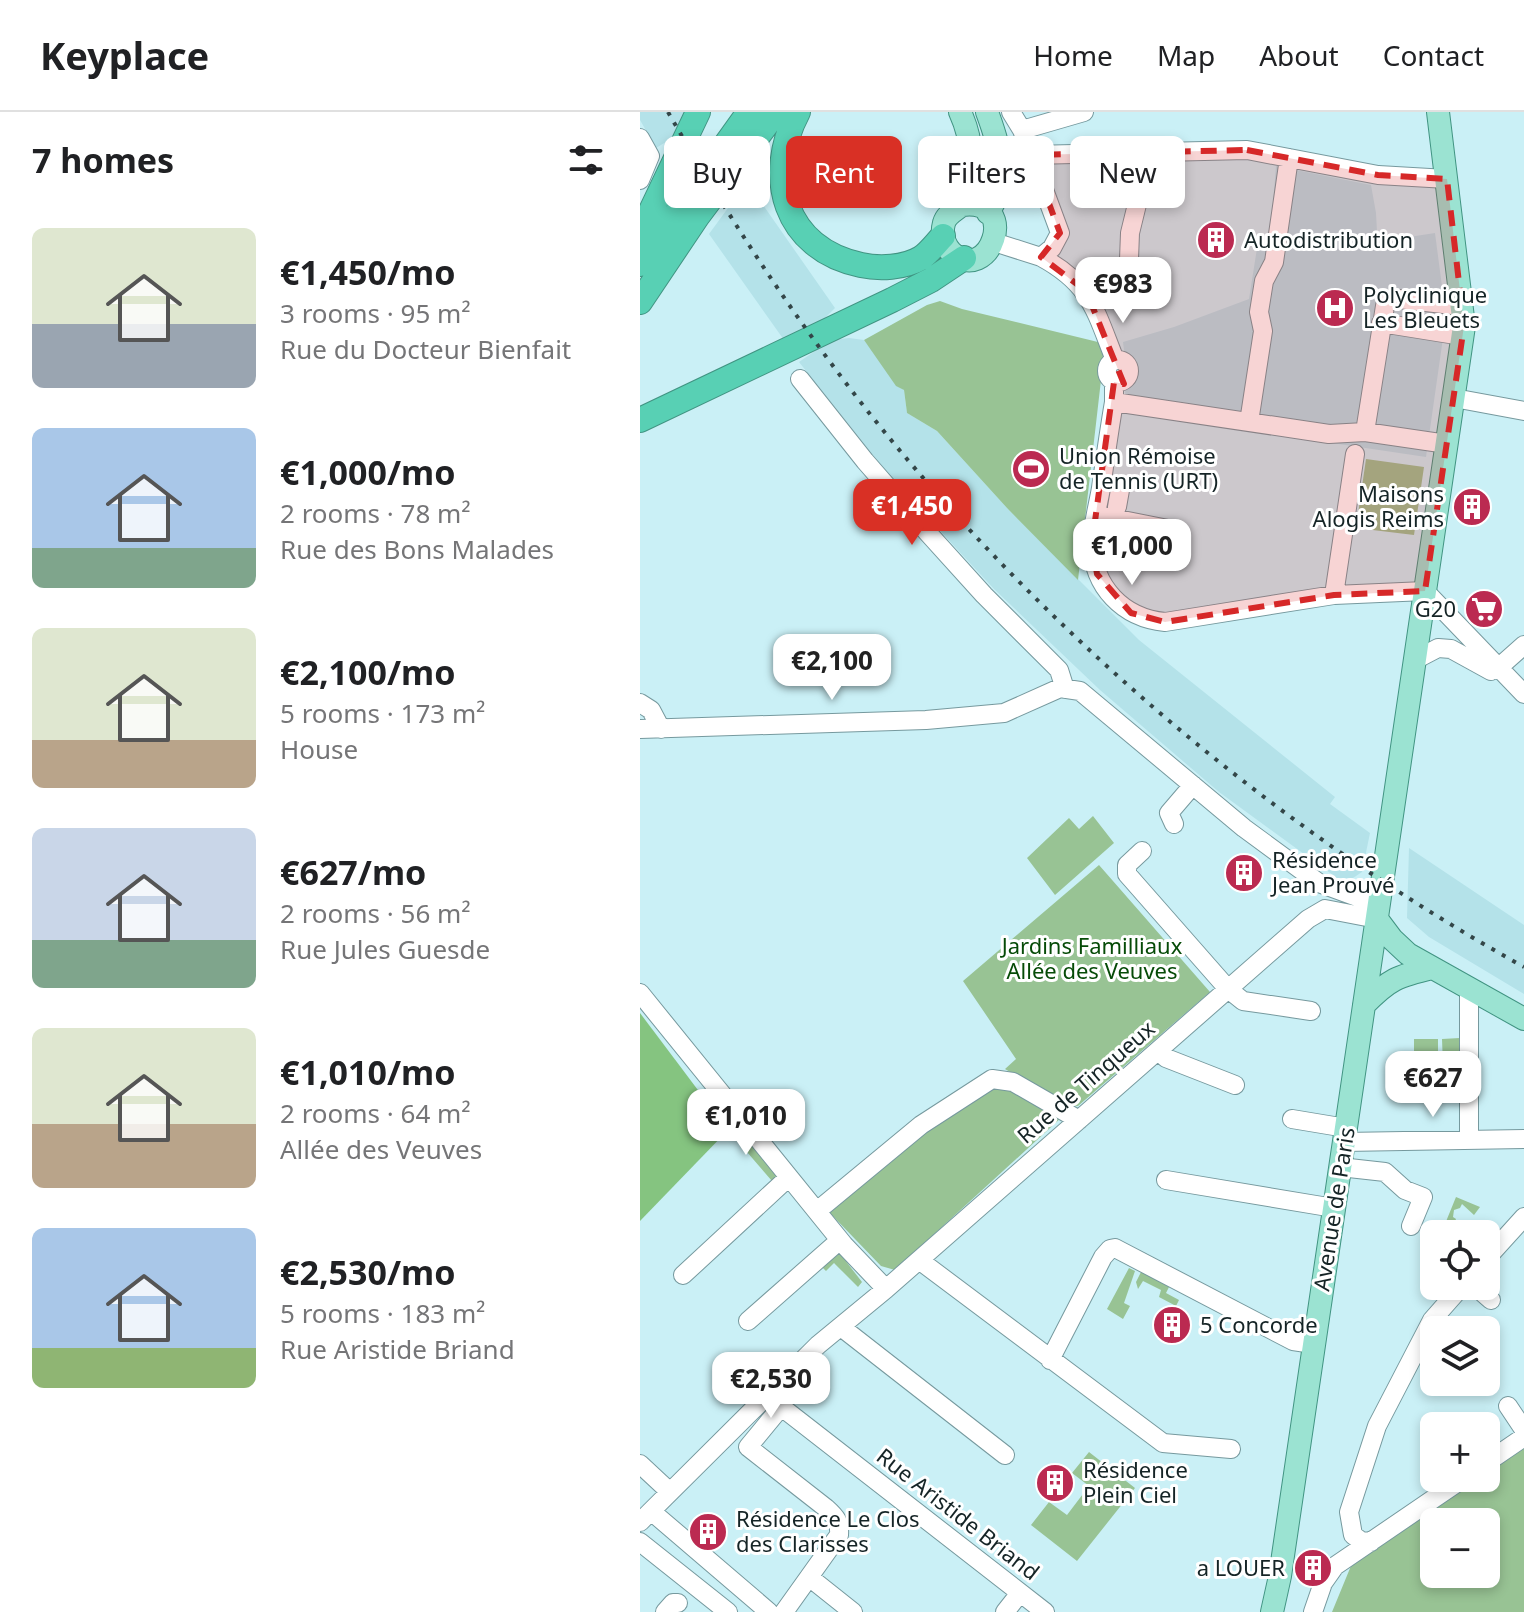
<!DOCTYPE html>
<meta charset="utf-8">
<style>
body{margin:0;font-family:"Noto Sans",sans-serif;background:#f6f6f6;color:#202124;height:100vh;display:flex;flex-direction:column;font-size:30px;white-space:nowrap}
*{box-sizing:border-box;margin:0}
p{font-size:26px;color:#757577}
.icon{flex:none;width:44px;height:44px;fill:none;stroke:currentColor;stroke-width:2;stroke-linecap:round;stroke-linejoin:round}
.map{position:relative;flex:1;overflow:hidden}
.drawer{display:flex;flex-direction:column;background:#fff;width:640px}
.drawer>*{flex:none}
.guide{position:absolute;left:24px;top:24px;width:740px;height:72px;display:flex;gap:16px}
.fabs{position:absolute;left:780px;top:1108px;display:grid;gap:16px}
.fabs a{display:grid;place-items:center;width:80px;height:80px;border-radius:12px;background:#fff;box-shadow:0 4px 12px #0003;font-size:40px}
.price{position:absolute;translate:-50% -68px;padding:0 18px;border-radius:16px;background:#fff;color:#222;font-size:26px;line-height:52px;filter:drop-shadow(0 2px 4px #0008)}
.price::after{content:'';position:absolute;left:50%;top:48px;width:24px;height:18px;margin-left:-12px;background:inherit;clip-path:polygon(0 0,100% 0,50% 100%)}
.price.current{background:#d93025;color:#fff}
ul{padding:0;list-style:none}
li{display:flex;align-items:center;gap:24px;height:200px;padding:0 32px}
li span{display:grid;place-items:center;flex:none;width:224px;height:160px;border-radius:12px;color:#555}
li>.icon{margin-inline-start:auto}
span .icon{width:96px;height:96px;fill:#fffc;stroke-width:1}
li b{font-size:34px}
h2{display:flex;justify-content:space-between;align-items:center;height:96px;padding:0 32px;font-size:34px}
.tag{padding:0 28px;border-radius:12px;background:#fff;box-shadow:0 4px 12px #0003;font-size:28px;line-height:72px}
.tag.current{background:#d93025;color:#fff}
header{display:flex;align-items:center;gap:48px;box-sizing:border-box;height:112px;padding:0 40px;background:#fff;border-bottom:2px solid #e0e0e0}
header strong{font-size:38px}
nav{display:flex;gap:44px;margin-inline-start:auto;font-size:28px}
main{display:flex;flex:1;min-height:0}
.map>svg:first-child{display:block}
.built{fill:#b4e2e9}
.green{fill:#98c394;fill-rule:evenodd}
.forest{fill:#85c480}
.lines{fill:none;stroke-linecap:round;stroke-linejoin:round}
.minor-casing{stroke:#76999e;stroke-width:20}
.major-casing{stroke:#419482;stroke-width:24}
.highway-casing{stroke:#419482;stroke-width:26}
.minor{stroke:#fff;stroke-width:18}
.major{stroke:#9be3d2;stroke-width:22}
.highway{stroke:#58d0b4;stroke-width:24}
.rail{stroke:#334648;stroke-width:4;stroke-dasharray:4 8;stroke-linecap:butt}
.marked{fill:#d62828;fill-opacity:0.2;stroke:#d62828;stroke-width:6;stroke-dasharray:16 10;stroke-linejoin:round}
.labels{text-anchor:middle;stroke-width:6;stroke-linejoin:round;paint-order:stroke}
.poi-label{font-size:22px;fill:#152426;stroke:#fff;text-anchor:start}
.park-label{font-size:22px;fill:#064b07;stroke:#fff}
.street-label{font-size:22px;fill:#152426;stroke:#fff}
</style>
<header>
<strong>Keyplace</strong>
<nav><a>Home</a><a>Map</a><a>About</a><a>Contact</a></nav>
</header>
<main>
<section class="drawer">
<h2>7 homes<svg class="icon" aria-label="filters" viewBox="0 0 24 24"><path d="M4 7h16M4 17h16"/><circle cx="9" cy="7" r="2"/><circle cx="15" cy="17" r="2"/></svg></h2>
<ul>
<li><span style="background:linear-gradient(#dfe7d0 60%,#9aa5b1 0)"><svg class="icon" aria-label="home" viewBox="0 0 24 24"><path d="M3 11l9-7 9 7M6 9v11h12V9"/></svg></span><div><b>€1,450/mo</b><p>3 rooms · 95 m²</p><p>Rue du Docteur Bienfait</p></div></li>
<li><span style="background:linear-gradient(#a9c7e8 75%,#7fa58c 0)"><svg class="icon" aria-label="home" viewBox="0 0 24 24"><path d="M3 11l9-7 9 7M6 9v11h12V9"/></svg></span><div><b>€1,000/mo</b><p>2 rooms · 78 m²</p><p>Rue des Bons Malades</p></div></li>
<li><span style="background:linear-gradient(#dfe7d0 70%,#b9a48a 0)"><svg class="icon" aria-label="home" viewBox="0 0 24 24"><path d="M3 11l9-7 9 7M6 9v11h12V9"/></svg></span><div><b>€2,100/mo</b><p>5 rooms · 173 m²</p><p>House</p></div></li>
<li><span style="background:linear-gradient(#c9d6e8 70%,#7fa58c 0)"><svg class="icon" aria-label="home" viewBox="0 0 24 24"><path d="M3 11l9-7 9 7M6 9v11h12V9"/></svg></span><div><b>€627/mo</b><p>2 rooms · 56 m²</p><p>Rue Jules Guesde</p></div></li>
<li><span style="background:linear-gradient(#dfe7d0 60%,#b9a48a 0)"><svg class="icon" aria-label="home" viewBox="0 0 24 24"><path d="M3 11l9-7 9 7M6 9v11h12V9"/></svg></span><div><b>€1,010/mo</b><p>2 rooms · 64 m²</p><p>Allée des Veuves</p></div></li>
<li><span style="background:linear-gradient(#a9c7e8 75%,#8fb573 0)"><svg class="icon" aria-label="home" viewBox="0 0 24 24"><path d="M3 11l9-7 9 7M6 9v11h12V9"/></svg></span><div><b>€2,530/mo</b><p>5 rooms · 183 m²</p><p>Rue Aristide Briand</p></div></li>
</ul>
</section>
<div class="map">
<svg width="884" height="1500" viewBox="0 0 884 1500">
<rect width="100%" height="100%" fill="#caf0f6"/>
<path class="built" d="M0,0H49L34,25L16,36L0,8Z
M636,54L731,73L736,101L738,138L757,136L756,127L795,121L806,205L786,345L483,300L487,263L483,230L534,215L609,187L618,130H630Z
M107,70L195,196L179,212L144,228L69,122Z
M209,226L224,228L264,278L267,301L297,319L367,396L499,528L695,685L690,692L730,721L722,760L713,766H697L579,680L460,578L354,477L253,368L159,250L191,228Z
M769,736L884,813V882L789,825L767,806Z"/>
<path class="green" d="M300,189L322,197L462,231L464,242L438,468L367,396L297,319L267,301L264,278L256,274L224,228L287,193Z
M726,347L784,355L774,423L716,416Z
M453,704L474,731L415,783L387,746L429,706L439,717Z
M459,753L570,880L438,994L429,995L365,957L376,947L323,869Z
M820,926L819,953H803L802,927Z
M774,927H798V953H774Z
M361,971L422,1005L255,1158L241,1154L188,1099L245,1046Z
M100,1019L137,1064L132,1069L94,1025Z
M816,1085L840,1095L834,1103L822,1092L820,1096L814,1098L813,1105L816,1107L813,1115L805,1112Z
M198,1139L222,1170L218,1175L194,1151L186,1159L181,1154Z
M489,1156L495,1159L484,1191L490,1194L483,1207L467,1197Z
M503,1156L531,1171L526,1181L539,1188L536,1194L519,1185L521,1178L503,1169L498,1177L496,1170Z
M884,1336V1500H692L713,1449L839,1366H846V1362ZM794,1410H846V1462H794Z
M449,1340L495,1376L437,1449L391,1413L409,1390L427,1403L449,1374L432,1361Z"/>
<path class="forest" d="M0,901L88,1018L0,1109Z"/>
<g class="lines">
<g class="minor-casing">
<path id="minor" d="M371,0L382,18L420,121L412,136L401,145C451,172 455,198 475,248
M382,18L444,0
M0,26L10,44L0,68
M391,43L607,38L738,63L807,67
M354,130L401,145
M488,174L490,121L500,80L501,42
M741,211L822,224
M467 259a11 11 0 1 1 22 0a11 11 0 1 1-22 0Z
M160,267L225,349L287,420L344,483L419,558L425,577
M474,270V290C469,319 465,348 461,376C458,394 452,414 452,432C453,475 483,506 525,510L694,483L785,479L884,582
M814,286L884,299
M474,290L689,322L725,320L807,332
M609,310L623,219L619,200L624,169L634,150L649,46
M725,320L745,194L751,188L759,187L821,194
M477,395L480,378
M457,403L533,418
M694,483L715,342
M775,548L798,536L811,537L851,559
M857,557L884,533
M0,591L11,598L21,617
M0,617L286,608L364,601L420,576L440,579L604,716L679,771L720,786L737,807
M534,712L529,701L553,673
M502,739L487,753V762L588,877L603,889L671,899
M0,881L204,1133L246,1177
M518,939L526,946L595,973
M652,1007L706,1016
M829,1028V876
M704,1030L884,1027
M700,1055L745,1060L765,1078L783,1085L771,1114
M526,1068L694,1096
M177,1099L281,1013L352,967L373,970L439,1008
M846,1147L884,1105
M279,1148L523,1331L591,1337
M43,1163L149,1065
M835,1174L851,1188
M108,1209L200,1128
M201,1215L365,1343
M410,1248L463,1145L470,1137L475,1136L653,1229L673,1232
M126,1283L405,1500
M868,1294L884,1318
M141,1295L108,1335L186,1396C196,1405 200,1409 199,1423L144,1500
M846,1351L884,1325
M0,1352L30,1380
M11,1399L129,1500
M0,1410L178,1233L246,1177L668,807L685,797L737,807
M0,1430L88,1500
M731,1430L721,1429L713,1423L709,1400L737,1314L792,1208L822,1174
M169,1465L213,1500
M25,1500L33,1491H38
M365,1500L380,1481
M673,1500L683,1471L695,1454L824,1366"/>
</g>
<g class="major-casing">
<path id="major" d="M320,0C332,26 337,64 324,90C319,98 307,100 304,111C301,122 304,132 311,140C349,176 382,85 322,93
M347,0C360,35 370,67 348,101
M737,807L752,827L768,842L884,907
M724,893C749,867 758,864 792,856
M632,1500L640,1464L824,214L798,0"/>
</g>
<g class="highway-casing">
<path id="highway" d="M158,0C124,64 144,137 221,153C239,157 264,156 281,146C289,141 296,131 303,124
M0,122L58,0
M0,152L109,0
M0,190L57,105L136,0
M0,308L252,188L291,168L324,146"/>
</g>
<use href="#minor" class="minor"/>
<use href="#major" class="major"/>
<use href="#highway" class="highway"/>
<path class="rail" d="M28,0C87,103 152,203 226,297C403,520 635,717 884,855"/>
</g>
<path class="marked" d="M607,38L738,63L807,67L824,214L785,479L694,483L525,510L491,501L457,462L452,431L474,270L484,272L446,179L401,145L420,121L391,43Z"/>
<defs>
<g id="building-disc" transform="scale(2)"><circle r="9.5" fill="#bb2a51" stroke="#fff"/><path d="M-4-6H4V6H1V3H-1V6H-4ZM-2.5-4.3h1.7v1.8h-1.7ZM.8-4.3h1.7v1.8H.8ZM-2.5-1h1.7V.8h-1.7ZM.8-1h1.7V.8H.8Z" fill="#fff"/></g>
<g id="hospital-disc" transform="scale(2)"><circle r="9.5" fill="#bb2a51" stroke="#fff"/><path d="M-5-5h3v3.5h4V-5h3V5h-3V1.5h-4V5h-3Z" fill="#fff"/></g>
<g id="stadium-disc" transform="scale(2)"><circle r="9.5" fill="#bb2a51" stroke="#fff"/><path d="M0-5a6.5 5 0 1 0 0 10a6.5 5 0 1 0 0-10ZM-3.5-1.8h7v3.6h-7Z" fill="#fff"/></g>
<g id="supermarket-disc" transform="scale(2)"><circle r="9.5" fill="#bb2a51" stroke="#fff"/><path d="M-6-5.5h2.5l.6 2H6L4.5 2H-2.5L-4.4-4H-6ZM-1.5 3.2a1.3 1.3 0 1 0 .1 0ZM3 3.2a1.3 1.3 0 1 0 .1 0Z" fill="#fff"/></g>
</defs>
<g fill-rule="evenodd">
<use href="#building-disc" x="576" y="128"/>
<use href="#hospital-disc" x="695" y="196"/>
<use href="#stadium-disc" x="391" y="357"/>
<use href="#building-disc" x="832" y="395"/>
<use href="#supermarket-disc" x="844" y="497"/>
<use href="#building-disc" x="604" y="761"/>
<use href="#building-disc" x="532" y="1213"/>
<use href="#building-disc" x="415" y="1371"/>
<use href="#building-disc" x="68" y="1420"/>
<use href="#building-disc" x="673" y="1456"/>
</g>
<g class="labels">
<g class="poi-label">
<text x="604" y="136">Autodistribution</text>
<text x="723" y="191">Polyclinique<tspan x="723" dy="25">Les Bleuets</tspan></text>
<text x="419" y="352">Union Rémoise<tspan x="419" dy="25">de Tennis (URT)</tspan></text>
<text x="804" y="390" text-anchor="end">Maisons<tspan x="804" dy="25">Alogis Reims</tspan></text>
<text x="816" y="505" text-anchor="end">G20</text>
<text x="632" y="756">Résidence<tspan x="632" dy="25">Jean Prouvé</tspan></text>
<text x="560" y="1221">5 Concorde</text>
<text x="443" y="1366">Résidence<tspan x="443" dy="25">Plein Ciel</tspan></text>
<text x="96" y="1415">Résidence Le Clos<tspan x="96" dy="25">des Clarisses</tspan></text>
<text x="645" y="1464" text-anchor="end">a LOUER</text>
</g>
<g class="park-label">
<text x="452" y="842">Jardins Familliaux<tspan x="452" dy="25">Allée des Veuves</tspan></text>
</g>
<g class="street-label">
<text transform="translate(446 970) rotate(-41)" y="8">Rue de Tinqueux</text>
<text transform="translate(694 1097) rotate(-81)" y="8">Avenue de Paris</text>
<text transform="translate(318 1402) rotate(38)" y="8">Rue Aristide Briand</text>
</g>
</g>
</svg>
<div class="fabs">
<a><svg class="icon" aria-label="locate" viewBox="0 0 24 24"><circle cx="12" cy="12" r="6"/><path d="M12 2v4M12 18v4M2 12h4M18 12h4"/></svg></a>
<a><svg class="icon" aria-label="layers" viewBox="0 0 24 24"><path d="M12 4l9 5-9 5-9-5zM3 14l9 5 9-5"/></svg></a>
<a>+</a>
<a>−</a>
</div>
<b class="price" style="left:483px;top:213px">€983</b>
<b class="price current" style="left:272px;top:435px">€1,450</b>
<b class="price" style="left:492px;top:475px">€1,000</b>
<b class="price" style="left:192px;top:590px">€2,100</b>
<b class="price" style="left:793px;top:1007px">€627</b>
<b class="price" style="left:106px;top:1045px">€1,010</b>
<b class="price" style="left:131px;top:1308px">€2,530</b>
<div class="guide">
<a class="tag">Buy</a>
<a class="tag current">Rent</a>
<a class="tag">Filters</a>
<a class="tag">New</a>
</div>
</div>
</main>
